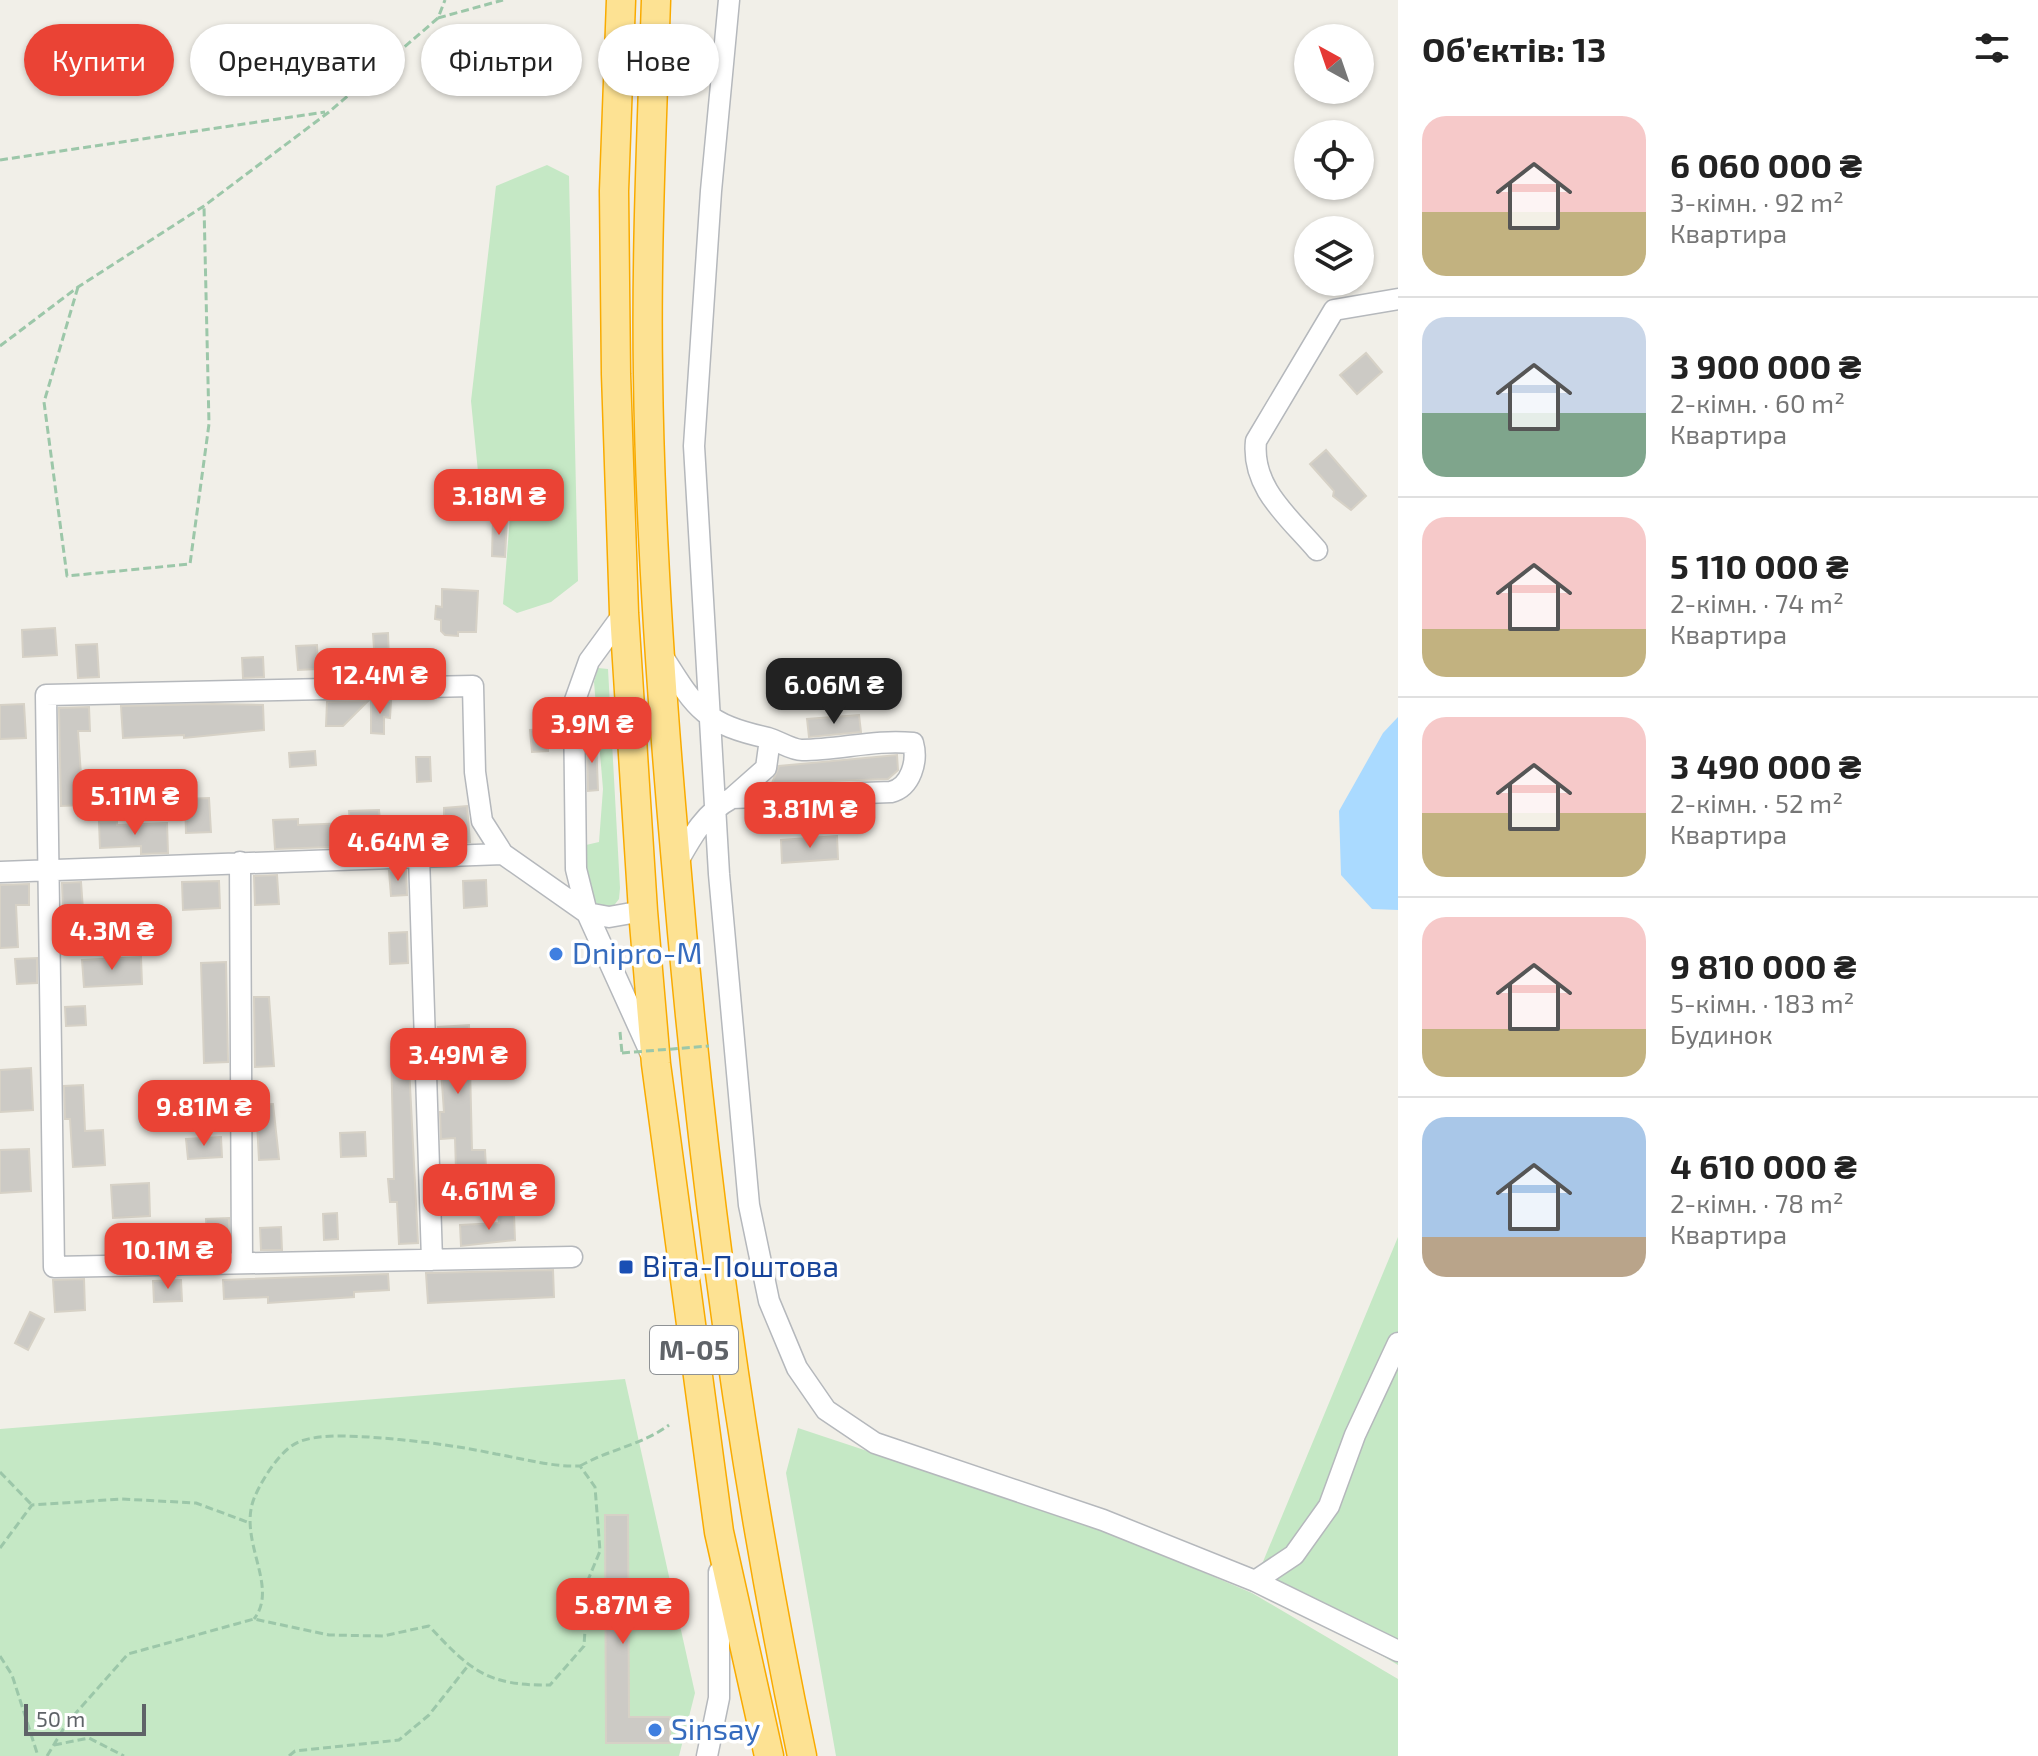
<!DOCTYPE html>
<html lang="uk">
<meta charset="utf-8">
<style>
body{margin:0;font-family:"Exo 2",sans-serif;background:#f2f2f2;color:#222;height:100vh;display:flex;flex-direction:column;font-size:30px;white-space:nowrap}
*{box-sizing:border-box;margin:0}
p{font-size:26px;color:#767676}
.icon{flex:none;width:44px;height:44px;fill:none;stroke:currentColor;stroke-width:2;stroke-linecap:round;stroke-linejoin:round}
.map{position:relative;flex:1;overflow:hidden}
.details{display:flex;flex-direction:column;background:#fff;width:640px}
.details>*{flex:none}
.guide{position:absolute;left:24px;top:24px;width:760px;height:72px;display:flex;gap:16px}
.needle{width:52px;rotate:320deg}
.buttons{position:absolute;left:1294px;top:24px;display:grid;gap:16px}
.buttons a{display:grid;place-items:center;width:80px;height:80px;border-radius:50%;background:#fff;box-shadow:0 2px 6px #0004;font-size:40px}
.scale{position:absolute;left:24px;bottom:20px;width:122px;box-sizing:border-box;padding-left:8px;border:4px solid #5f6368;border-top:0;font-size:22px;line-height:28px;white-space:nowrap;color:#5f6368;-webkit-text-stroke:6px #fff;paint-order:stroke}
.price{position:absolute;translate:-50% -68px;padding:0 18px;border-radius:16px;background:#ea4335;color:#fff;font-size:26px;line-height:52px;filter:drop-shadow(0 2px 4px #0008)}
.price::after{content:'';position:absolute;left:50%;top:48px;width:24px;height:18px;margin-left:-12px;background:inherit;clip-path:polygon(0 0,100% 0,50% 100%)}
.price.selected{background:#222;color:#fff}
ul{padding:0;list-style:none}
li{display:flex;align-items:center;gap:24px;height:200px;padding:0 24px}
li+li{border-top:2px solid #e0e0e0}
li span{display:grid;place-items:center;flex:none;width:224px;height:160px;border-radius:24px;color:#555}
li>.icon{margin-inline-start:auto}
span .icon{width:96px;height:96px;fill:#fffc;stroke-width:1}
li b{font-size:34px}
h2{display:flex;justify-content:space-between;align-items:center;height:96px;padding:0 24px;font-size:34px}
.chip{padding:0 28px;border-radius:36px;background:#fff;box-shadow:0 2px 6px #0004;font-size:28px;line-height:72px}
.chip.selected{background:#ea4335;color:#fff}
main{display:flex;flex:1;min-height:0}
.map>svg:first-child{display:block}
.green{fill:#c5e8c5}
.water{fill:#aadaff}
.building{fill:#cccac5;stroke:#d6d1c6;stroke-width:2}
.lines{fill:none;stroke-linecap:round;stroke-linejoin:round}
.minor-casing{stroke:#b5b8bc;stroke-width:23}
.highway-casing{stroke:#f9ab00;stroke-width:31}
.path{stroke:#9cc7a9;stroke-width:3;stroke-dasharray:8 4;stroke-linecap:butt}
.minor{stroke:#fff;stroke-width:20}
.highway{stroke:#fde293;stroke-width:28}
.path-bridge{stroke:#9cc7a9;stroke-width:3;stroke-dasharray:8 4;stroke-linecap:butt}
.shop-dot{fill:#3f7fe0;stroke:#fff;stroke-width:3}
.transit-dot{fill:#1a4fb4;stroke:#fff;stroke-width:3}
.labels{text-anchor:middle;stroke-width:7;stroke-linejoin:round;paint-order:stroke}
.shield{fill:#fff;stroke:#8f9295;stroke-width:2}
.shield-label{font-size:28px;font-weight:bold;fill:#5f6368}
.shop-label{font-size:30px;fill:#366cbe;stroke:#fff;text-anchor:start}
.transit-label{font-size:30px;fill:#164399;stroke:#fff;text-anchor:start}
</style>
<main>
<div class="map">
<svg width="1398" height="1756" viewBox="0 0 1398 1756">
<rect width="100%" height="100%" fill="#f1efe8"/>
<path class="green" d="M547,165L569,176L578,581L551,602L517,613L503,604L510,517L479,482L471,401L496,186Z
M598,668L608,669L620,888L619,899L612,908L594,910L582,866L586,845L599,842L603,789L594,682Z
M1398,1237V1665L1255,1581Z
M625,1379L695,1693L679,1756H0V1429Z
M798,1428L1099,1528L1252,1593L1398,1679V1756H836L786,1473Z"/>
<path class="water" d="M1398,717V910L1372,909L1341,875L1339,811L1383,733Z"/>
<path class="building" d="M1366,353L1382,372L1357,394L1340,375Z
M1326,450L1366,496L1351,510L1333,496L1334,491L1310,464Z
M493,517L507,518L505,557L492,556Z
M442,589L478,591L476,632H458V636L445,635L441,631V620L435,619L436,606L442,607Z
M55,628L57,655L23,657L22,630Z
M388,633L389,662L375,663L373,634Z
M97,644L99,677L78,678L76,645Z
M317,645L318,669L298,670L296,646Z
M263,657L264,677L243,678L242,658Z
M368,701L343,726H326L327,702Z
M371,701H391L390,718L384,717V734L371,733Z
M24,704L26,738L0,739V705Z
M213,704L263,705L264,730L184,738V735L123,738L121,706Z
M89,707L90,731H78L83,805L61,806L59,708Z
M859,715L861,732L809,737L807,719Z
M547,729L548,751L532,752L530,730Z
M596,739L598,790L588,791L587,740Z
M315,751L316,765L290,767L289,753Z
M897,755L898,770L888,779L772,783L779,766Z
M416,757H430L431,781L417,782Z
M209,798L211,832L186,833L185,799Z
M467,806L470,842L275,849L273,820L298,819V825L350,823L349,811L379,810L380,820L444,817V808Z
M117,821V825L167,823L168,853L141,854V846L100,848L99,822Z
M837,836L838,859L782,863L781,840Z
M406,870L407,895L391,896L389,871Z
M277,875L279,904L255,905L254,876Z
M486,880L487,906L464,908L463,881Z
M219,881L220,908L183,910L182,882Z
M81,882L83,910L63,911L62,883Z
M29,884V905H16L18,947L0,948V885Z
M407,932L408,963L390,964L389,933Z
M141,957L142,984L84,987L82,960Z
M37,958V983L17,984L15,959Z
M226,962L228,1062L204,1063L201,963Z
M254,997H269L274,1066L255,1067Z
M85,1006L86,1025L66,1026L65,1007Z
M469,1025L472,1150H485L486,1168L456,1170L455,1138L441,1139L440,1112H444L438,1027Z
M408,1046L418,1243L399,1244L397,1202H390L388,1179H394L391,1047Z
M31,1068L33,1110L0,1112V1070Z
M83,1085L85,1131L103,1130L105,1165L73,1167L70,1119H65L64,1086Z
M273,1104L279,1159L259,1160L256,1105Z
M365,1132L366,1156L341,1157L340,1133Z
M221,1137L222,1157L188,1159L186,1139Z
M29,1149L31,1191L0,1193V1150Z
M149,1183L150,1216L113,1218L111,1185Z
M468,1183L469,1206L443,1208V1184Z
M337,1213L338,1239L324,1240L323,1214Z
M514,1214L515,1240L461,1246L460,1225L499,1223L498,1215Z
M229,1218V1240L207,1241L206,1219Z
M281,1227L282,1250H261L260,1228Z
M553,1270L554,1297L428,1303L426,1273Z
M388,1274L389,1290L354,1292V1297L268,1303V1297L224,1299L223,1280Z
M84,1279L85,1310L55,1312L53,1280Z
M181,1280L182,1301L154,1302L153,1281Z
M30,1312L44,1319L28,1350L15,1343Z
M605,1515H628L629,1717H670V1743H606Z"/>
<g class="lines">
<g class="minor-casing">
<path id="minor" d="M729,0L711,191L694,446L719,874L749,1205L769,1301L797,1368L826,1410L875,1443L1103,1520L1255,1581L1398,1651
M1317,550C1289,517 1251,488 1256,441L1334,310L1398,299
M624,613L589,661L574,703L576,869L587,913L650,1052
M662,655C696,709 704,724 768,738C779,741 791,750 802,750C840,750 875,739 913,743C918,761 911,787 891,792L732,798C704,813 691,838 676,865
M732,798L766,768L770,739
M503,854L482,821L475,772L473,686L46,695L54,1267L572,1257
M419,856L432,1260
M240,862L242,1263
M0,872L503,854L587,913L609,917L643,911
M1255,1581L1294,1555L1329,1506L1355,1435L1398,1343
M707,1756L719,1698V1572"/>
</g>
<g class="highway-casing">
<path id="highway" d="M621,0L614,191L616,374L624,613L643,911L656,1064L719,1532L769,1756
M656,0C652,124 646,249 648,373C650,533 661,692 675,851C700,1156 739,1457 802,1756"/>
</g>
<path class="path" d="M438,18L503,0
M0,160L325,112
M78,287L44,402L67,576L190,564L209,424L204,206
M0,346L78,287L204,206L329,112L438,18L445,0
M620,1032L622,1053
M580,1466C610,1449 642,1445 669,1425
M0,1472L31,1504
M0,1548L32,1505L122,1499L196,1503L250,1523
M0,1656L12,1675L38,1756
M54,1745L89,1738L124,1756
M47,1756L67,1723L128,1654L254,1619L329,1635L383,1636L429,1626C470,1670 487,1686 550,1685L584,1646L588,1580L600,1551L595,1487L580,1466C551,1467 525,1459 496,1454C454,1445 411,1440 368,1437C347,1436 322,1434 301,1441C282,1447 263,1478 255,1496C236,1539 280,1586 254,1619
M289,1756L295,1751L399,1740L429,1715L467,1667"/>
<use href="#minor" class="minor"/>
<use href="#highway" class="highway"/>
<path class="path-bridge" d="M622,1053L709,1046"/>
</g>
<g class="shop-dot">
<circle cx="556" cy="954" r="8"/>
<circle cx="655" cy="1730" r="8"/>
</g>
<rect class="transit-dot" x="618" y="1259" width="16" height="16" rx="4"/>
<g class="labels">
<rect class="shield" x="650" y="1326" width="88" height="48" rx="6"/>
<g class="shield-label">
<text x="694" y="1360">М-05</text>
</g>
<g class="shop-label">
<text x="572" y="964">Dnipro-M</text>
<text x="671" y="1740">Sinsay</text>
</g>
<g class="transit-label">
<text x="642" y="1277">Віта-Поштова</text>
</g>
</g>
</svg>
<div class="buttons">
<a><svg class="needle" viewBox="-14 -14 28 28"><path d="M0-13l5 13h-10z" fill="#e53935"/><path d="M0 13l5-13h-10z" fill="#767676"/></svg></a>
<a><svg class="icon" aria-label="locate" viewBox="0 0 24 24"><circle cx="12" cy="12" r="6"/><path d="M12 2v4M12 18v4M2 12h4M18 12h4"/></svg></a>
<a><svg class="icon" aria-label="layers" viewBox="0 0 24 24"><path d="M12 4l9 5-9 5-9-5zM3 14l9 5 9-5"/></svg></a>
</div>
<div class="scale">50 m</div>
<b class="price" style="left:499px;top:537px">3.18M ₴</b>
<b class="price" style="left:380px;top:716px">12.4M ₴</b>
<b class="price selected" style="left:834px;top:726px">6.06M ₴</b>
<b class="price" style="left:592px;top:765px">3.9M ₴</b>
<b class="price" style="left:135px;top:837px">5.11M ₴</b>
<b class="price" style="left:810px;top:850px">3.81M ₴</b>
<b class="price" style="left:398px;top:883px">4.64M ₴</b>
<b class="price" style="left:112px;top:972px">4.3M ₴</b>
<b class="price" style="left:458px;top:1096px">3.49M ₴</b>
<b class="price" style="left:204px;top:1148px">9.81M ₴</b>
<b class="price" style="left:489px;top:1232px">4.61M ₴</b>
<b class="price" style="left:168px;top:1291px">10.1M ₴</b>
<b class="price" style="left:623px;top:1646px">5.87M ₴</b>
<div class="guide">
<a class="chip selected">Купити</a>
<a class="chip">Орендувати</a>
<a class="chip">Фільтри</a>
<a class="chip">Нове</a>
</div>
</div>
<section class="details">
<h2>Об’єктів: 13<svg class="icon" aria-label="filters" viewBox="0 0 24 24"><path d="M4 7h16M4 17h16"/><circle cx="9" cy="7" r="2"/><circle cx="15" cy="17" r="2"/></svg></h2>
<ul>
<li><span style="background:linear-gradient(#f6c9c9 60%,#c2b280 0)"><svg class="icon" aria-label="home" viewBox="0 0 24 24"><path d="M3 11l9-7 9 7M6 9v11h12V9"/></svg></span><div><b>6 060 000 ₴</b><p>3-кімн. · 92 m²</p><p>Квартира</p></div></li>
<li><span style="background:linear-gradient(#c9d6e8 60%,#7fa58c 0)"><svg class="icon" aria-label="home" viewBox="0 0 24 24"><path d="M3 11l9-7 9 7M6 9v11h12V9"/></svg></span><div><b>3 900 000 ₴</b><p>2-кімн. · 60 m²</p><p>Квартира</p></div></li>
<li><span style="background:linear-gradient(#f6c9c9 70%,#c2b280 0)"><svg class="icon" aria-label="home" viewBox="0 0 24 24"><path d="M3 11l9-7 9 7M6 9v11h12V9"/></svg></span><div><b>5 110 000 ₴</b><p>2-кімн. · 74 m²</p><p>Квартира</p></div></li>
<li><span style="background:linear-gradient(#f6c9c9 60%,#c2b280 0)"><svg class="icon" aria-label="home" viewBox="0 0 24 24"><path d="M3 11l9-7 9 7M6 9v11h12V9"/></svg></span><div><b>3 490 000 ₴</b><p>2-кімн. · 52 m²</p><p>Квартира</p></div></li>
<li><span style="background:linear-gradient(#f6c9c9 70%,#c2b280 0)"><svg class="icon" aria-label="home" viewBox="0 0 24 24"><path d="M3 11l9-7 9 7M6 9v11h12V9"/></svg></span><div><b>9 810 000 ₴</b><p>5-кімн. · 183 m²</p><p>Будинок</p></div></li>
<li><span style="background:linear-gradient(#a9c7e8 75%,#b9a48a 0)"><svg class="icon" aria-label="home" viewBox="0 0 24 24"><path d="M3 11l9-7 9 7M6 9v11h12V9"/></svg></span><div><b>4 610 000 ₴</b><p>2-кімн. · 78 m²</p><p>Квартира</p></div></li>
</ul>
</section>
</main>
